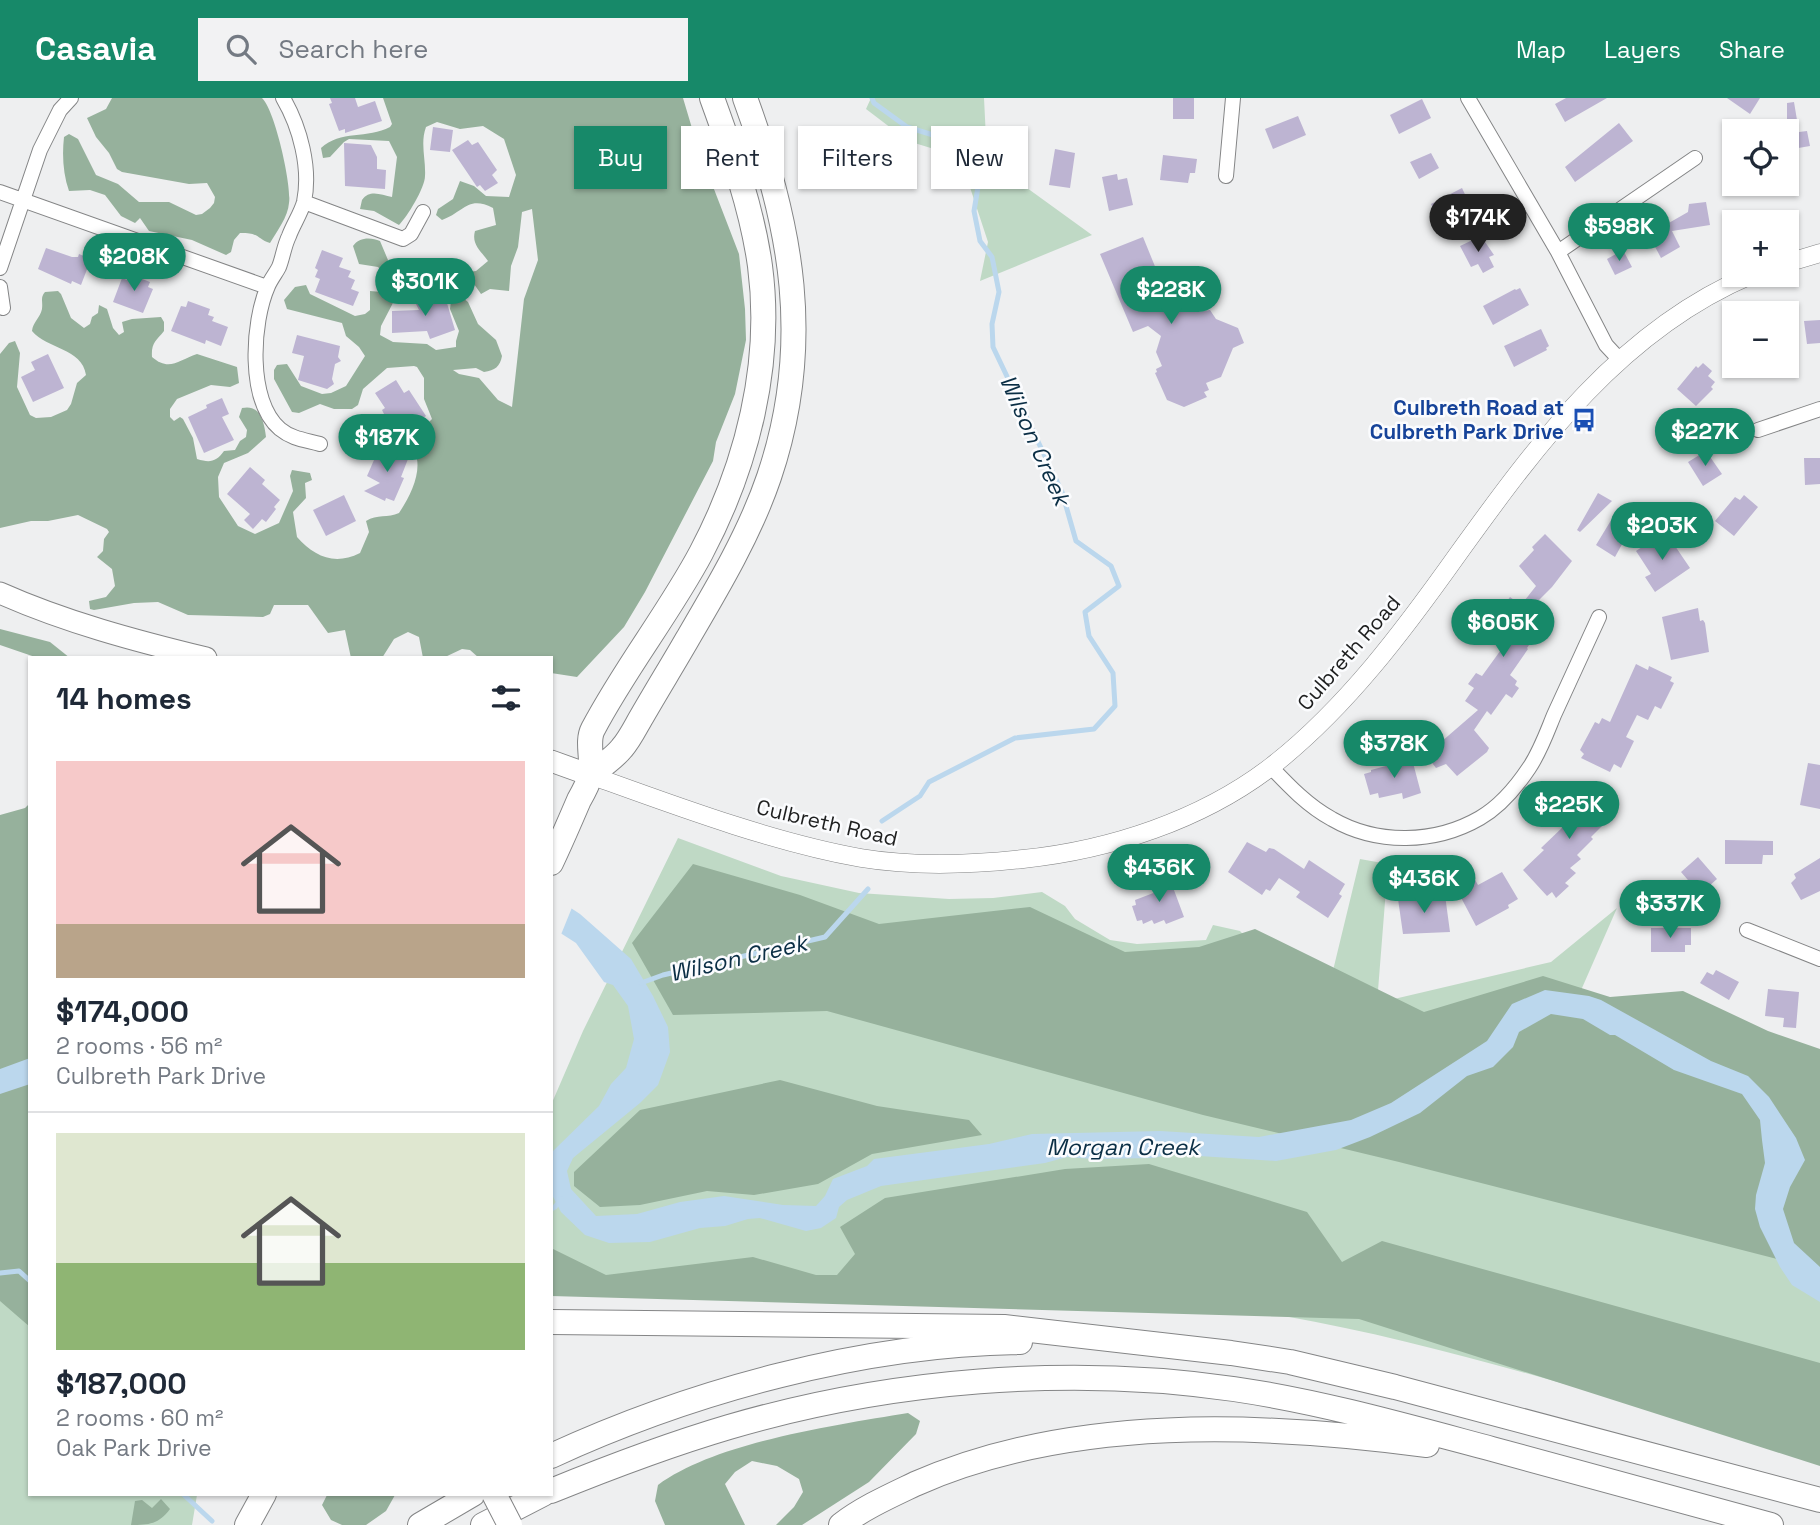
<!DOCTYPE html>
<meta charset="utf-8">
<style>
body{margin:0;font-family:"Space Grotesk",sans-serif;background:#f2f2f3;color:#1f2937;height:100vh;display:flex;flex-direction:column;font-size:26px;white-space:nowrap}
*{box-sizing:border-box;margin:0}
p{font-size:23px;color:#747a83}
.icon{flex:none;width:38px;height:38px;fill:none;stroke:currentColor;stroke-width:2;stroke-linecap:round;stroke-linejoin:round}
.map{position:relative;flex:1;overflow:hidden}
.panel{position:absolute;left:28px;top:558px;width:525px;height:840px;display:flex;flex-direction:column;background:#fff;border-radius:0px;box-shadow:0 2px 5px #0004}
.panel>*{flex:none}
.hud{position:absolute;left:574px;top:28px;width:665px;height:63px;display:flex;gap:14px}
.controls{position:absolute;left:1722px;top:21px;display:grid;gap:14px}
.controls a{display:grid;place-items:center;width:77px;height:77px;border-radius:0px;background:#fff;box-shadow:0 2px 5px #0004;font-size:35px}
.price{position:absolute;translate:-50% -60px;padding:0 16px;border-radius:24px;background:#178969;color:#fff;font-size:23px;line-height:46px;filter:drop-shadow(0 2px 4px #0008)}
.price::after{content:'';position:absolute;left:50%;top:42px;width:21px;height:16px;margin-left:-10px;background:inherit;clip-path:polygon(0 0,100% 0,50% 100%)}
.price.current{background:#222;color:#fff}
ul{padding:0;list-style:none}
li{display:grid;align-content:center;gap:14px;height:371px;padding:0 28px}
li+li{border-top:2px solid #e0e1e3}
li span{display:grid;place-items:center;height:217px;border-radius:0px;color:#555}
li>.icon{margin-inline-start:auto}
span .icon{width:126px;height:126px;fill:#fffc;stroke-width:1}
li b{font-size:30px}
h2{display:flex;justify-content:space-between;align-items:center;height:84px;padding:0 28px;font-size:30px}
.tag{padding:0 24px;border-radius:0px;background:#fff;box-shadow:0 2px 5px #0004;font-size:24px;line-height:63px}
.tag.current{background:#178969;color:#fff}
header{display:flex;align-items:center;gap:42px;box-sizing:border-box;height:98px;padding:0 35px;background:#178969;color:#fff}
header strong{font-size:33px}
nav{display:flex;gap:38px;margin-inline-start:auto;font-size:24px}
.search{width:490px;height:63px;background:#f2f2f3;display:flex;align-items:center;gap:18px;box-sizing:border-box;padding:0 24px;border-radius:0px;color:#747a83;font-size:26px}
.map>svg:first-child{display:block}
.green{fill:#bfd9c5}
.forest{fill:#96b19c}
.water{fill:#bbd7ed}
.pier{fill:#eeeff0}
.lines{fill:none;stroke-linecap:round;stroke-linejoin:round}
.stream{stroke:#bbd7ed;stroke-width:5}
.building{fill:#bdb4d2}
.minor-casing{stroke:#848586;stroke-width:16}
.tertiary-casing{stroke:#848586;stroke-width:19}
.secondary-casing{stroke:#848586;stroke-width:23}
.trunk-casing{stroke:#848586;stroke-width:26}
.minor{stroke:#fff;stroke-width:14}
.tertiary{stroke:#fff;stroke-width:18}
.secondary{stroke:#fff;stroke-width:21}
.trunk{stroke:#fff;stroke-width:24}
.trunk-bridge-casing{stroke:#848586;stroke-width:26;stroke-linecap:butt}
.trunk-bridge{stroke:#fff;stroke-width:24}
.labels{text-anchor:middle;stroke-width:5;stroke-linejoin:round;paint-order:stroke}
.transit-label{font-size:21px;font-weight:bold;fill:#164399;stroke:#fbfcfe;text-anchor:end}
.street-label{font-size:21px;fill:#1e1f1f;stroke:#fbfcfe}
.water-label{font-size:23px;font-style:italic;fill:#0a2e45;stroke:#fbfcfe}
</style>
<header>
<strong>Casavia</strong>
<div class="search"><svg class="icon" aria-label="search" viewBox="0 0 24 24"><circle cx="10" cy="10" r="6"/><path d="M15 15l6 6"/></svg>Search here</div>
<nav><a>Map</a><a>Layers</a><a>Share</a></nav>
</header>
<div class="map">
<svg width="1820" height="1427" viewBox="0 0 1820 1427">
<rect width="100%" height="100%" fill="#eeeff0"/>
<path class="green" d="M871,0H984L987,61L1092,137L980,183L988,144L960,59L908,43L866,11Z
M678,740L781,778L859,795L949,801L993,800L1042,794L1065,808L1075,821L1110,842L1137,846L1206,842L1213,827L1240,833L1321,922L1360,761L1388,766L1377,905L1551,864L1617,810L1575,906L1820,991V1354C1640,1313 1466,1250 1284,1218L551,1191V1007L583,933Z
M0,953L30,1168V1396L197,1397L192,1427H0Z"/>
<path class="forest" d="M112,0H262C275,12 292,88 289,105C288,119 277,133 270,145C257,141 259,134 240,135L234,142L231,154L226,157L192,142L149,133L140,120L135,125L121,118L105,97L90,92L69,93C63,76 62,57 64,39L69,36L78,41L96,77L118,86L139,104H169L196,117L202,116L210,110L214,105L215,99L207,85L189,86L122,74L117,71L109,55L96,39L87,20L106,11Z
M383,0H683L697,47L739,156L745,211L746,242L735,296L716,344L713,363L645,494L624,529L577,579L551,575V560H479L470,552L462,551L443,560H423L419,539L408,534L394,541L382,560H351L345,532L328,535L308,507H274L270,516L263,519L188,517L158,504L134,505L94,512L90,511L89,503L106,499L115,488L112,471L97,459L103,453L104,441L109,434L107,431L78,417L48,423H31L0,430V256L9,245L15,243L20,255L17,289L30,317L36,320L51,319L67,312L71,306L77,285L86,277C82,250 47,251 32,233C33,224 40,220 42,211C43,202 40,200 45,194L58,193L61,196L71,220L84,230L90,226L92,219L98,215L99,207L107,211L113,230L119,237L124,234L122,224L132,221L161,219L164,224V233C156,243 151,245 152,259C169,274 179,262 197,256L237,269L239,285L230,289L211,287L177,301L170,311V319L174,323L180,319L183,321L193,340L197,361C210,365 216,364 224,353L235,352L240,343L246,339L247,332L239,319L242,310C260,306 264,323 266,339L248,355L224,365L218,379L219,399L238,428L255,436L279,425L293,393L290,378L292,372L310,375L312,382L305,385L306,400L293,414L297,439C314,458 334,468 360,455L369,434L366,423C377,416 388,420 399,415C409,400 420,379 417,361C400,352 383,337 364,350L355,347L347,339L346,324L364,322L372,334L399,343L422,331L432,321L424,301V280L417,269L414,268L387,270L363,291L358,307L352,311H334L320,306L299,315L292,314L274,281V272L277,267L287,266L301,288L322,296L331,295L346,288L365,258L359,249L346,238L342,225L287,211L284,202L295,189L306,187L310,196L355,218L365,216L370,212V193L382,194L381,188L384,175L378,169L359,166L353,148C359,139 371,139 380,143L388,162L386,175L395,201L381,228L380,237L393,244L427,246L436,252L456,249V243L459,233L450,211L452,195L454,193L468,204L478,226L496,242L502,258C500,269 495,272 484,274L476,270L453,272L459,276L479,280L498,302L512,309L524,201L538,162L532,111L522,114L518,149L511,168L509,193L490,191L481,196L474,186L461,183L457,178L458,175L476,173L488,163C482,154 471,147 475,133L496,127L493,110C468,97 464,114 442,122L436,117L438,111L453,101L460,83L474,88L486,98L509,99L516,77L504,41L483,28L460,31L437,24L426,29C420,45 426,62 425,78C425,90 407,119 399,127L374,113L360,111L362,102C370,91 381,97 392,99L397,59L389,43L349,41L344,44L330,59L323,60L321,50C340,32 368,41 390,29L392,26Z
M0,531L50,544L70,560H38L0,547Z
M30,705V1229L0,1203V717L25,710Z
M693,766L800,797L879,826L1030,809L1125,854L1199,849L1255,831L1424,914L1543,878L1610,899L1683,893L1768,933L1820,951V1172L1399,1064L1203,1017L827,913L673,917L632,845Z
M780,982L877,1008L969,1022L982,1037L872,1056L818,1086L754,1097L707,1093L640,1107L600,1109L574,1088V1074L640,1012Z
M1149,1066L1307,1114L1342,1164L1382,1143L1820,1265V1368L1359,1221L551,1198V1150L606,1177L753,1159L816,1177H837L855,1156L840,1129L885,1100L1065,1071Z
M908,1315L920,1323L916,1336L869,1384L802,1427H776L794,1409L803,1394L799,1381L777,1368L752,1363L735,1374L725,1386L745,1427H665L655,1403L658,1387C716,1344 836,1327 908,1315Z
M327,1397V1396L395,1397L386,1413L366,1427H342L331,1422L322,1407Z
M161,1401L170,1411C159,1426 149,1427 131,1427L135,1403L142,1402L152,1410Z"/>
<path class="water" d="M551,797L580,816L631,861L653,898L668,929L670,954L658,987L640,1005L573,1060L567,1073L571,1091L596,1118L637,1116L680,1104L724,1098L783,1107L816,1108L825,1098L833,1081L867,1068L874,1061L989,1046L1032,1036L1160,1033L1259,1039L1351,1022L1391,1005L1487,943L1512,906L1545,892L1589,898L1601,902L1711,963L1748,978L1769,999L1796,1040L1805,1062L1790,1089L1783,1111L1794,1145L1820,1169V1204L1792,1187L1780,1169L1760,1129L1755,1111L1756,1097L1765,1065L1762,1042L1760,1022L1742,996L1674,972L1615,937H1610L1583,921L1551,916L1519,934L1513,949L1493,969L1467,978L1420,1015L1370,1039L1336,1052L1276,1063L1169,1056L1154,1060L1093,1061L1067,1059L1045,1065L881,1088L847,1102L839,1109L836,1120L821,1130L806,1133L760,1120L748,1121L725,1128L700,1130L650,1144L609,1145L585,1137L561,1114L551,1095V1057L553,1053L599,1008L611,986L626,970L634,941L628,908L613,887L604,884L576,845L551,829Z
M30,960V986L0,996V971Z"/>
<path class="pier" d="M551,793L573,807L560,839L551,833Z"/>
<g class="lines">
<path class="stream" d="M872,0L874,5L907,29L943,40L973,60L980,77L974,113L980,143L992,159L999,194L992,226L993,249L1062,394L1076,443L1111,468L1119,488L1085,514L1089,538L1113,575L1115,608L1094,631L1015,640L929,684L920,698L882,723
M641,885L663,877L825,839L868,791
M551,1111L555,1109L561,1101
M0,1175L19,1173L30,1183
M183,1396L212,1423"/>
</g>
<path class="building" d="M330,0H355L358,9L375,3L382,23L345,35V31L339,33L329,6L332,5Z
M1173,0H1194V21H1173Z
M1566,0H1607L1565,24L1555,6Z
M1727,0H1760L1750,16Z
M1422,1L1431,20L1399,36L1390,17Z
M1794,4L1799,34L1807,33L1810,48L1787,52V5Z
M1298,18L1306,37L1273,51L1265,31Z
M1619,25L1633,43L1575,84L1565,69Z
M433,29L453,32L450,54L430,52Z
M468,42L472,47L478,44L497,72L492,77L498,85L485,93L480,87L477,89L452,52Z
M344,45L371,47L377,59V71L386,72L385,91L345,88Z
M1055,51L1075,55L1070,90L1049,87Z
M1431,55L1439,70L1419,81L1410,64Z
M1163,57L1197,61L1195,75H1190L1188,85L1160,82Z
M1117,76L1118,82L1127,80L1133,107L1109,113L1102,79Z
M1462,90L1471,109L1440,124L1431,106Z
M1706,104L1710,127L1672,133L1680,149L1661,160L1644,128L1663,118L1667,126L1688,114L1689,106Z
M1481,138L1494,157L1489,159L1494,169L1483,175L1478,166L1471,169L1460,148Z
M1143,139L1174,215L1187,209L1198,214L1210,212L1216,221L1238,230L1244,245L1233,250L1221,279L1206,285L1209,292L1204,294L1207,299L1184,309L1167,302L1155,275L1157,274L1156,271L1162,268L1156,254L1161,238L1148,228L1133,234L1100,156Z
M46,150L72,159H78L79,156L91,161L81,187L72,183L71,186L38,171Z
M322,152L343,160L339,169L351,173L348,179L355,182L351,191L359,194L353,208L315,194L320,181L315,179L318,172L315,170Z
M1623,152L1632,169L1615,177L1607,161Z
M129,176L150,184L148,189L153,191L143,215L113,204L122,180L127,182Z
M1520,190L1529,207L1493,227L1483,208L1515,191L1516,192Z
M444,195L455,232L430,241L427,233L392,235V213L419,212L416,206Z
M188,203L210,211L208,217L214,219L212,223L228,229L221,248L206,242L205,246L171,233L181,208L186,209Z
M1820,222V245L1807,246L1804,223Z
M1541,231L1549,248L1546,250L1547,252L1514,269L1504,248Z
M297,237L340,248L338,259L341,263L335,266L332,281L334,286L327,291L298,282L304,258L292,255Z
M48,256L64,290L33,304L21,279L35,272L31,264Z
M1703,265L1712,273L1708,278L1715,284L1711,289L1713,291L1696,308L1677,291L1696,268L1698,270Z
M396,282L404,295L409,292L426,318L397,337L386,320L382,312L385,310L375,295Z
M222,300L229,316L222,319L234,342L204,355L188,319L207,310L206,307Z
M381,348L408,361L401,379L404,380L394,403L386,400L385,403L364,393L380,385L367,378L374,362L372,354Z
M1706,353L1722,376L1703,388L1688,364Z
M1804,360H1820V386L1805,387Z
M250,369L265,382L262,386L280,402L274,409L276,411L266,424L262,421L253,431L244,422L250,416L227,396Z
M1598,395L1612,403L1580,434L1577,432Z
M344,397L356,423L326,438L313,412Z
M1744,397L1758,409L1734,438L1715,423L1735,399L1740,402Z
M1613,419L1631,430L1615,459L1596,447Z
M1663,435L1671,447L1673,445L1690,470L1655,494L1645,479L1651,476L1636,453Z
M1545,436L1572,463L1552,489L1530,511L1542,521L1528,541L1531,544L1527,550L1528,551L1510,577L1517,583L1515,587L1519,590L1512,600L1506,596L1491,617L1487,613L1474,632L1489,650L1487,654L1457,678L1446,666L1436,670L1426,657L1478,612L1465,603L1474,590L1468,586L1476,575L1482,578L1503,549L1499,545L1501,542L1492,535L1504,518L1499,514L1510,499L1521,507L1536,488L1519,468L1534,452L1532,449Z
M1698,510L1700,523L1703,522L1705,525L1709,554L1671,562L1662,519Z
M1636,566L1648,572L1649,568L1672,579L1670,583L1674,585L1661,611L1655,608L1648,622L1637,617L1626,639L1634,643L1621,670L1614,666L1610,674L1581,660L1584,656L1580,652L1595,624L1599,626L1602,620L1610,624Z
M1412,661L1421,695L1403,701L1402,695L1379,700L1378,695L1370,697L1364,676L1371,674V672Z
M1808,665L1820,667V711L1800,707Z
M1591,686L1615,709L1605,719L1608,722L1591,739L1593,741L1577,757L1581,761L1570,770L1576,775L1565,785L1569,788L1556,800L1552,794L1547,798L1523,772L1544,752L1541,750L1565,727L1568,722L1556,711L1567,700L1572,706Z
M1725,742L1773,743V757H1763L1762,766H1725Z
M1247,744L1266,754L1269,750L1274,751L1304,771L1309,762L1345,786L1339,796L1342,798L1328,820L1296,799L1300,794L1279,780L1270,793L1266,791L1262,797L1228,774Z
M1698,759L1717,781L1700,796L1681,774Z
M1820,760V793L1801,802L1791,785L1796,780L1794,776Z
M1502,774L1518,801L1508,807L1509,810L1476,828L1457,792L1474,780L1478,787Z
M1168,776L1184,819L1166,826L1164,822L1154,826L1152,822L1143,826L1142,822L1137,823L1132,808L1136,807L1135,802L1156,794L1152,782Z
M1445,797L1450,834L1403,836L1398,801L1416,799L1417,802Z
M1651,830H1691V847H1685V854H1651Z
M1716,872L1739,884L1729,902L1700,885L1707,874L1713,877Z
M1768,891L1799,894L1796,930L1783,929L1784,920L1765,918Z"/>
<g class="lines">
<g class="minor-casing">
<path id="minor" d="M283,0C300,29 311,70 304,104C301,115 293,127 289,138C284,148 283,159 279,169C276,175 271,181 268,188C252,224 247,303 280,331C292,341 306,342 320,346
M1468,0L1558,154L1606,247L1619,261
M1226,78L1233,0
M0,94L267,189
M304,104L403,141L411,136L423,114
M1558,154L1695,60
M0,170L40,52L60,12L71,0
M0,189L3,210
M1758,332L1820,311
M1271,669C1289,688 1308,708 1332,721C1377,747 1435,746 1480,720C1499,709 1517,688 1529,670C1540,654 1547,634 1554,617C1569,584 1584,552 1599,519
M1747,832L1820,861"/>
</g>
<g class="tertiary-casing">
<path id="tertiary" d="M1787,165L1820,155
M590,677C676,708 772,744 861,760C915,769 969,767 1023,761C1110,752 1202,722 1272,668C1346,610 1404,532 1458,456C1538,345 1621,232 1751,177"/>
</g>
<g class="secondary-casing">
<path id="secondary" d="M0,495C65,524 136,543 206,560
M551,663L590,677"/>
</g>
<g class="trunk-casing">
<path id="trunk" d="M590,677C601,669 614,660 622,650C630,641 636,628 642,618C657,592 673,566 688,540C718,489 750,435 769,379C814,246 792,128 745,0
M551,765C561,744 570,723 579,702C583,695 588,686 590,678C594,663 586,644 593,631C625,570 669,515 701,455C747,368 773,266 760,168C752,110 732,55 712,0
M551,1224L1004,1229L1231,1255L1290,1264L1395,1289L1820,1402
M551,1358C692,1293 863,1246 1020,1244
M551,1393C610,1369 668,1347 729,1329C889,1282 1069,1267 1234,1291C1322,1304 1406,1328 1492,1351C1585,1377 1678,1402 1771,1427
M247,1427L264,1396
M420,1427L473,1396
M483,1427L543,1396
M841,1427C863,1410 890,1398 915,1386C1071,1317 1262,1325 1427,1347"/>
</g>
<use href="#minor" class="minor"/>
<use href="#tertiary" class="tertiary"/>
<use href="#secondary" class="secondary"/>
<use href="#trunk" class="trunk"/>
<g class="trunk-bridge-casing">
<path id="trunk-bridge" d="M494,1396L510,1427"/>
</g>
<use href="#trunk-bridge" class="trunk-bridge"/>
</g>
<defs>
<g id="bus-bare" transform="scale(1.89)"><path d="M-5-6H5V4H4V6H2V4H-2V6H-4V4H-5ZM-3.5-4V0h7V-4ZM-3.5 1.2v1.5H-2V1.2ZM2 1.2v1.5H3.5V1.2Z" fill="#1a4fb4" stroke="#fbfcfe" stroke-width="2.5" paint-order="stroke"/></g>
</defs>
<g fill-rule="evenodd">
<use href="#bus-bare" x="1584" y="322"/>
</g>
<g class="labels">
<g class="transit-label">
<text x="1564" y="317">Culbreth Road at<tspan x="1564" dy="24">Culbreth Park Drive</tspan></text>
</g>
<g class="street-label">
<text transform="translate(1349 555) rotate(-49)" y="7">Culbreth Road</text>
<text transform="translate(827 725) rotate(13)" y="7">Culbreth Road</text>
</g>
<g class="water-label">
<text transform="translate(1035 342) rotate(66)" y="8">Wilson Creek</text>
<text transform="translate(738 860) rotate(-13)" y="8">Wilson Creek</text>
<text x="1123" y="1057">Morgan Creek</text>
</g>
</g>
</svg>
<div class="controls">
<a><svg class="icon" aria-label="locate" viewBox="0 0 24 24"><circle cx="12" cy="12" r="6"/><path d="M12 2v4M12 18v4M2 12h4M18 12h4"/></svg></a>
<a>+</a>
<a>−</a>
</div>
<b class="price current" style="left:1478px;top:156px">$174K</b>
<b class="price" style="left:1619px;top:165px">$598K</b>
<b class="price" style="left:134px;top:195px">$208K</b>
<b class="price" style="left:425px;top:220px">$301K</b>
<b class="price" style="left:1171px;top:228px">$228K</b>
<b class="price" style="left:1705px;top:370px">$227K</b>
<b class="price" style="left:387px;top:376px">$187K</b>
<b class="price" style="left:1662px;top:464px">$203K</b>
<b class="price" style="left:1503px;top:561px">$605K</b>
<b class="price" style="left:1394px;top:682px">$378K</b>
<b class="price" style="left:1569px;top:743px">$225K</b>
<b class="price" style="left:1159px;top:806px">$436K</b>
<b class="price" style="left:1424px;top:817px">$436K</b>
<b class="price" style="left:1670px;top:842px">$337K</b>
<div class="hud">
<a class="tag current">Buy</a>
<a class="tag">Rent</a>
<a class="tag">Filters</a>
<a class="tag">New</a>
</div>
<section class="panel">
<h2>14 homes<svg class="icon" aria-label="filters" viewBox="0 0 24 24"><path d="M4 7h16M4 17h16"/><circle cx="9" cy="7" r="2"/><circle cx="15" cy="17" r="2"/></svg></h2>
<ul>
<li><span style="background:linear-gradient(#f6c9c9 75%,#b9a48a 0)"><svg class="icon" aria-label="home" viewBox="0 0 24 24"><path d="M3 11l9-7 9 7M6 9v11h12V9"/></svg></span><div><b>$174,000</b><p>2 rooms · 56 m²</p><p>Culbreth Park Drive</p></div></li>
<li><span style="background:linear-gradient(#dfe7d0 60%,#8fb573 0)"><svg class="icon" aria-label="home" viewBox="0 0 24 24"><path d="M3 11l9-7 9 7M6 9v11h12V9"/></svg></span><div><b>$187,000</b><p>2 rooms · 60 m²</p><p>Oak Park Drive</p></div></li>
</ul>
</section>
</div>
